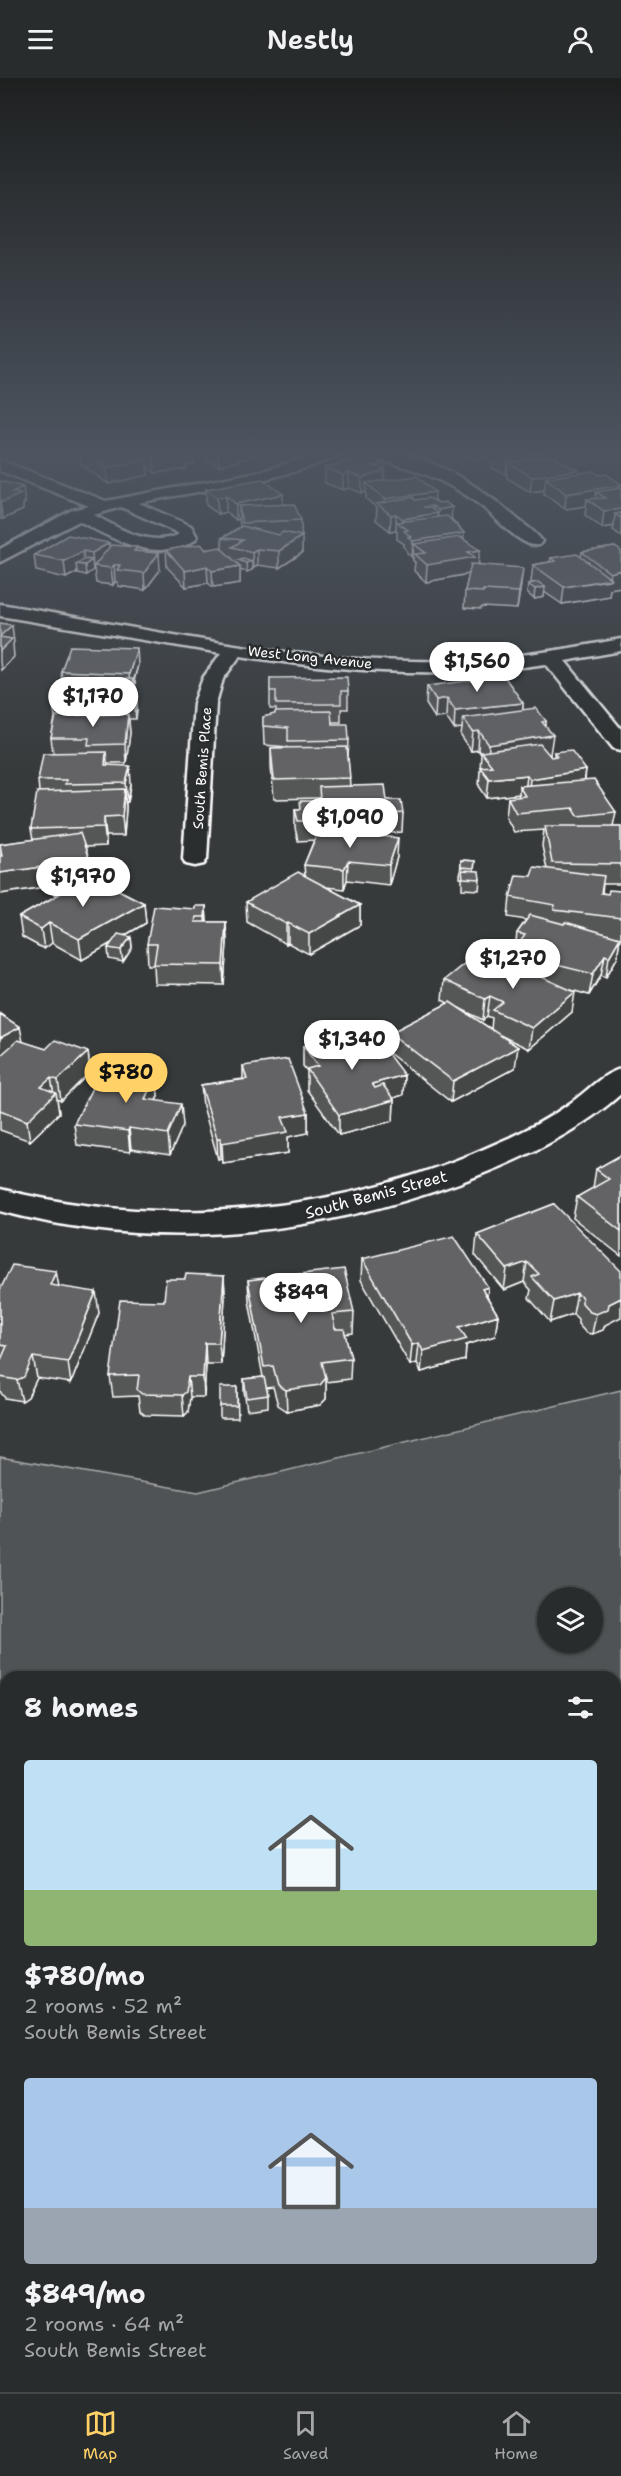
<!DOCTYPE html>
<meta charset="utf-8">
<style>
body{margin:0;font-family:"Shantell Sans",sans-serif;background:#353838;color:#f1f3f6;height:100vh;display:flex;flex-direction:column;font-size:22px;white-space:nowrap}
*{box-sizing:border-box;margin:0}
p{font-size:20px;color:#a5a7a9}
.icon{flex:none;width:33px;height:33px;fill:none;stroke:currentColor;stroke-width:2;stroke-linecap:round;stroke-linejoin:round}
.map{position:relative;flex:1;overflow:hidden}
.details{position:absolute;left:0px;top:1593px;width:621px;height:722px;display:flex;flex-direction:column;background:#292c2c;border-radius:18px 18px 0 0;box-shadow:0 2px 4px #0004,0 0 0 2px #454848}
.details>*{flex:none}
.fabs{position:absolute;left:537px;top:1509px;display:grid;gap:12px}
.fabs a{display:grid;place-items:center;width:66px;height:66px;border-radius:50%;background:#292c2c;box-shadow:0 2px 4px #0004,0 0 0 2px #454848;font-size:30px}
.price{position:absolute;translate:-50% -51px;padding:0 14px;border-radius:21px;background:#fff;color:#222;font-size:20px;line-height:39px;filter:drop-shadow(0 2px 3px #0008)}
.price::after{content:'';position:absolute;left:50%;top:36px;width:18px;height:14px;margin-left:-9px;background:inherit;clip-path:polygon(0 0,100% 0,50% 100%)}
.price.selected{background:#ffd166;color:#111}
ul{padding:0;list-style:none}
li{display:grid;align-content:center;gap:12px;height:318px;padding:0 24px}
li span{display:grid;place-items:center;height:186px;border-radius:6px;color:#555}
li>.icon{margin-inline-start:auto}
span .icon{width:108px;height:108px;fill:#fffc;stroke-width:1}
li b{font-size:26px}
h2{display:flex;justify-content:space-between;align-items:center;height:72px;padding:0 24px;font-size:26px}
header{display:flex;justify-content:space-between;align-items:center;height:78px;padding:0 24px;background:#292c2c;font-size:27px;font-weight:600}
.dock{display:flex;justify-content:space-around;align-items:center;height:84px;border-top:2px solid #454848;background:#292c2c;font-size:16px;color:#a5a7a9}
.dock a{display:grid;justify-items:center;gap:3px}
.dock .selected{color:#ffd166}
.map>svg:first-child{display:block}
.green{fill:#505354;stroke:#a8a9aa;stroke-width:1.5;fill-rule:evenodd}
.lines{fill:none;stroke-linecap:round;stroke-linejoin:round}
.street-casing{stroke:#fff;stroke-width:5}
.street{fill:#2a2d2e;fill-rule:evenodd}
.wall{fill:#555657;stroke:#fff;stroke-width:1.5;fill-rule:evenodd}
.shaded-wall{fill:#454647;stroke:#fff;stroke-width:1.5}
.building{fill:#636465;stroke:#fff;stroke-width:1.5}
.labels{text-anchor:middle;stroke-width:5;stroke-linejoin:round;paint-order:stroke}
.far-street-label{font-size:14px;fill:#fff;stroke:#2a2d2e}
.street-label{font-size:16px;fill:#fff;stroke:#2a2d2e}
</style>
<header><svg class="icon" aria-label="menu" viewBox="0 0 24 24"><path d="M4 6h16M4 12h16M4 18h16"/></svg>Nestly<svg class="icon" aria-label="person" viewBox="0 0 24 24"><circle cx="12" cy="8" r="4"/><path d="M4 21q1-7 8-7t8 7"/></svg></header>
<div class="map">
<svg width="621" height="2314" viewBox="0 0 621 2314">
<rect width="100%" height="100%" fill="#373a3b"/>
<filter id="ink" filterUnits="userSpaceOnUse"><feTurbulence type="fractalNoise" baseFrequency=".0167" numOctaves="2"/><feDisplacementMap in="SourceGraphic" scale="12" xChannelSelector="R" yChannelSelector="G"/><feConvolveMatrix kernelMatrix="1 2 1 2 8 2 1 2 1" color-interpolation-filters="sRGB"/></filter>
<g filter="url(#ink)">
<path class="green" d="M621,1312V1725L615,1728V1599H6V1776L0,1774V1379L198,1414ZM548,1520H592V1564H548Z"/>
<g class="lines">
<g class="street-casing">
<path id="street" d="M323,373H343L341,376C276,406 208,410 139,425L191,448L197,459C193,465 184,468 177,470C142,478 109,459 79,443L0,484V471L72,432L89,428L0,393V382L106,423L263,393ZM121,429L178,455V457C149,469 120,451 94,437Z
M356,373C416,367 470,401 514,438C523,446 535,453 542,463L539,467C523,471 497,441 484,430C443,398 408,389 358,376Z
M0,526C145,550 293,586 441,583C502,582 561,572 621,561V573L565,583L621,651V672L613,670L546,586C444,601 342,594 240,578L223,601L216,625L207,781L204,786L195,788L186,786L183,781L194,625L203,600L221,575L0,538Z
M621,991V1016C575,1057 517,1083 459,1105C309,1159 155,1174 0,1133V1111C166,1153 346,1135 502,1063C525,1053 548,1041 569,1026C586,1015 601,996 621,991Z"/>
</g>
<use href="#street" class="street"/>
</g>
<path class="wall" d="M80,373H132L138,376V373H251V379L219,388L193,375L194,386L186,387V391L155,395L147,388L148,397L108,406L81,386Z
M451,373H557L556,381L578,396L599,397L621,406V458L613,452L614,448L602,450L585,437L586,428L565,431L544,416V412L530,414L507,400V397L492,390V385L486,382L487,378L476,382L451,374Z
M385,386L384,403L435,422L464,455L463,461L479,486L521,507L517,531L482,529L481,531L464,530L465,513L469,496L426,504L414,493L415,484L413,483V480L407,475V473L404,469V466L397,461V453L396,452L390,453L376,442L377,430L366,421V414L362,415L349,410L343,412L325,405V390Z
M0,403L23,409L25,425L23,426V432L3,441H0Z
M206,411L283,426L301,442L302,475L279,490L257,487L247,494L240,492V505L213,509L208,505L186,509L167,489L166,472L222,471V460L240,449L239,441L236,442L226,434L218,436L206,427Z
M615,469L609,518L562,526L544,514V519L534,521L527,515L528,506L532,505L531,504L533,487L550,484L551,480L581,479L582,474Z
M109,470L137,473L160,492L145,512L118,508V504H115L113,507L96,505L94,491L86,497L77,495V494L66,500L36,493L34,477Z
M138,587L134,604H135L137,632L136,641H129L130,655L126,685H108V687L131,707L128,724H126V730L124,758H106V768L85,769L92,790L93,799L144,825L146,845L124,858L131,859L132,870L123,884L109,881L108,870L111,865L82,882L52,865L44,871L22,859L19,839L61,815L54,816L51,808L1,778L0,766L33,762L31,751L39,714L38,702L53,675L51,660L55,640L54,631L72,616L73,612H63L61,593Z
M270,600L348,613V631H341V644H332V646L349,662L348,681L350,708L387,722L403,735L402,754L380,756V758L397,779L389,807L347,802L344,811L326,809L360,827V847L309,876L288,865L286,866L247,844L246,824L305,798L304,787L314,762L298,763L295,750V731H301L319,723V720L274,721L271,688V670L288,669L264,667L263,639L275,636L276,634V631H270Z
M427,608L523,625V632L546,643V648L550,676H549L551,679H554V674L586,692L585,702L616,734L613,748H621V806H603L602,815L608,816L621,813V860H618H620L617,880L606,899L601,897L589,917L571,912L572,934L529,971L500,957L515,990L451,1024L389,975L390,955L448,925L442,922L444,902L511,885L512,876L515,872L517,855L526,842L508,839L510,819L531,798L547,791L542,768L544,752L514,754L506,739L508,720L518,719L519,716L487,720L479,708L481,676L478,672L471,673L461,658L462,650L454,651L446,639L435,640L426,626ZM459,930L483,942L487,938L492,940L491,951Z
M461,782L475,783L474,793L480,801L479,812L462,811V800H460Z
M206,828L207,844H226L227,864L224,907L155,906L154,887H148L147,866L195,831Z
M0,936L23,964L46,971L88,974L90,994L61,1023L57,1021L59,1035L30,1063L0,1052Z
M303,968L404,997L403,1017L393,1020L394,1022L393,1043L339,1057L307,1012V993L303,988Z
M243,988L308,1035V1055L288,1059V1075L223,1085L221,1080L218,1081L203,1028L201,1007L243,1001Z
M156,997L158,1018L156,1023L183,1047L170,1077L131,1071L130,1074L77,1067L74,1046Z
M621,1077V1178L573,1140L577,1119L593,1110L596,1091Z
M554,1126L605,1247L603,1252L592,1256L586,1255L578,1246V1241L573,1236L550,1244L529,1220L531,1212L524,1204L504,1212L475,1177L477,1156Z
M362,1181L487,1219L498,1237L495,1258L466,1267L465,1282L421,1294L417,1285L410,1287L361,1202Z
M224,1198L225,1218L221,1286H206L204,1319H190L188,1334L184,1338L145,1337L140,1333L138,1318L113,1319L110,1298L164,1223L185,1201Z
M248,1202L354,1234L353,1255L345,1256L351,1280L350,1301L326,1304V1321L320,1327L287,1333L278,1327L273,1309L266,1310L268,1317V1329L247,1332L244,1313V1301L263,1299L249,1223Z
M59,1208L99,1235L71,1305L37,1300L28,1319L22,1323L5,1320L1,1315L0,1312V1212Z
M237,1309L238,1340H220V1328Z"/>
<path class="shaded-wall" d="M31,373H43L32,376Z
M181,373H193L194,386L186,387V391L155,395L154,380Z
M218,373H251V379L219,388Z
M477,373H487V378L476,382Z
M557,373L555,387L508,385L507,397H506L508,382Z
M146,382L148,397L108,406L106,390Z
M385,386L384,409L366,405V414L362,415V400L370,388Z
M578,392L577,408L546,400L544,412L530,414L532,399Z
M349,395V410L343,412V397Z
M621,407V417L606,420L596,414L595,427L587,421L586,428L565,431L566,416Z
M23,409L25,425L23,426V432L3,441L0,425L12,414Z
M435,414L434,429L433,428L432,436L437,435L436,452H408L402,448L403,441L423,438L385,432V421Z
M283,416V432L239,428V441L236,442V426Z
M226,418V434L218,436L217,420Z
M452,429L451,446L437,448L438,432Z
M621,431V440L615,436L614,448L602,450L604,433Z
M396,436V452L390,453L391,437Z
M464,455L463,471L426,475L414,466L413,480H412L413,463Z
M302,458V475L279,490V473Z
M109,465L110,481L94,488L93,491L92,475Z
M257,471V487L253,491L252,474Z
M480,472L478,488L473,495L426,504L427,487L468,474Z
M83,473L84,487L76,486L77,494L66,500L64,483Z
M159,475L160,492L145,512L144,495Z
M92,482L93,492L86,497L85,487Z
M252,483V492L247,494L246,485Z
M114,487L115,504L113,507L111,490Z
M207,488L208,505L186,509L185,493Z
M240,488V505L213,509L212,493Z
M523,490L521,507L517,531L519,514Z
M621,492V509L610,511L609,518L562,526L564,509L609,502L610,495Z
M545,509L544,519L534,521L535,511Z
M12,547L14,564L13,566L14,579L1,592L0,583V558Z
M137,570L138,587L133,604H135L137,622V632L136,641L134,622L131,614L129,596Z
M447,620L446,639L435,640L436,622Z
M118,622L120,641L118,650L116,632Z
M523,625L522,643L463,640L462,650L454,651L455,632Z
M128,636L130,655L126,685L125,666Z
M546,643L545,659L553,657L550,676L490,685L488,682L489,667L542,644Z
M479,653L478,672L471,673L473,654Z
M106,674L108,692L107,706L105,687Z
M130,688L131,707L128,724L126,705Z
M586,692L583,711L528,720L530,701Z
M527,697L525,716L519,708V716L487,720L489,701Z
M125,711L126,730L124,758L122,738Z
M104,739L106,758V768L104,749Z
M398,760L397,779L389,807V787Z
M348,783L347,802L344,811V791Z
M48,788L51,808L0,816V795Z
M92,790L94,810L54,816L51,797Z
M144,825L146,845L82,882L79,861Z
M360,827V847L309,876V856Z
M206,828L207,848L206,859L205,839Z
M226,844L227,864L224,907L223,887Z
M49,845L52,865L44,871L41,851Z
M288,845V865L286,866V846Z
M131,859L132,870L123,884L121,872Z
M620,860L617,880L606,899L609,879Z
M605,877L601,897L589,917L593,896Z
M575,914L572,934L529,971L532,950Z
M490,918L487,938L483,942L485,921Z
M20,949L24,969L0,987V960Z
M518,969L515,990L451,1024L453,1003Z
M88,974L90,994L61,1023L58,1002Z
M156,997L158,1018L147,1042L145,1021Z
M404,997L403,1017L371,1027L372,1006Z
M51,1000L54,1017L56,1015L59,1035L30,1063L27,1043L41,1009Z
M394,1022L393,1043L339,1057V1037Z
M181,1026L183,1047L170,1077L168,1056Z
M308,1035V1055L288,1059V1075L223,1085L222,1065L282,1039Z
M129,1050L131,1071L130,1074L128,1053Z
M217,1060H220L221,1080L218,1081Z
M527,1184L524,1204L504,1212L507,1191Z
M56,1193L60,1214L50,1207Z
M224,1198L225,1218L221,1286L219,1265Z
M488,1209L486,1230L482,1211Z
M96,1214L99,1235L71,1305L68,1284Z
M577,1215L573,1236L550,1244L554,1223Z
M621,1220V1239L605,1247L603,1252L592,1256L596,1236L609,1226Z
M498,1237L495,1258L466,1267L465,1282L421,1294L423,1273L459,1249Z
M205,1265L206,1286L204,1319L203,1299Z
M419,1265L417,1285L410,1287L412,1267Z
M33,1279L37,1300L28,1319L22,1323L17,1302Z
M188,1299L190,1319L188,1334L184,1338L182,1317Z
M326,1300V1321L320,1327L287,1333L286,1312Z"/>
<path class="building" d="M82,373H132L146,382L106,390Z
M145,373H181L185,376L154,380Z
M500,373H555L508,382L493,374Z
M364,378L385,386L370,388L379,389L385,393L362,400L349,395L343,397L325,390Z
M551,378L578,392L532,399L508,385Z
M594,393L599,397L606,396L621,406V407L566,416L546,400Z
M417,398L435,414L385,421L366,405Z
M262,401L283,416L236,426L226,418L217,420L206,411Z
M0,403L23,409L12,414L21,416L0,425Z
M621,410V431L604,433L587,421L606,420L596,414Z
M413,419L415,422L429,420L439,425L445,424L452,429L438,432L433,428L423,429H429L437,435L403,441L396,436L391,437L377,426Z
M294,426L301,442L242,445L239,428Z
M621,435V440L615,436Z
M447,438L464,455L413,463L408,459H411L404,453L408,452L397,444Z
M242,448L279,457L283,454L302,458L279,473L257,471L252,474L232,469L243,462L222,460Z
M68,457L109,465L92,475L83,473L64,483L34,477Z
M460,459L480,472L468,474L475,479L427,487L415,476L426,475L414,466Z
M201,466L206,472L220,469L240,488L212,493L207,488L185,493L166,472Z
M111,467L137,469L134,473L159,475L144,495L117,492L120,487H114L111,490L94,488Z
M615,469L621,473V492L610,495L582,474Z
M577,476L611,501L564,509L533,487L555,483L551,480Z
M243,480L252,483L246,485L238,482Z
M84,481L92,482L85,487L76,486Z
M471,486L523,490L519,514L483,512V514L465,513Z
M538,504L545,509L535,511L528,506Z
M0,545L12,547L0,558Z
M0,559L12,561L0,573Z
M70,568L137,570L129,596L61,593Z
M504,598L523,625L455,632L447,620L436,622L427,608Z
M347,599L348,613H341V626H276V613H270V600Z
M76,601H133L132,604H135L132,614H136L134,622H118L116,632L54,631L58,616H72Z
M536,630L546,643L542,644L553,657L489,667L479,653L473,654L463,640Z
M331,633L332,646H348L349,662L288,663V650L263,648V639L275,636V634Z
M128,636L125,666L88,667L89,660H51L56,638Z
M540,666L551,679L557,678L554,674L571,672L586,692L530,701L527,697L489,701L480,689L492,688L481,674Z
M347,669L350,700L274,702L271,670Z
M106,674L105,687L130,688L126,705L65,706L66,702H38L43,675Z
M594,702L616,734L578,738L573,730L516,735L508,720L525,718L519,708Z
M385,707L387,722H401L403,735L381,737V740H367L366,737H360L361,742L298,743L295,731H301L300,723H320L319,709Z
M125,711L122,738L104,739V749L31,751L37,714Z
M545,748H621V786L552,785Z
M319,751L398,760L389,787L348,783L344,791L304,787Z
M80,755L92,790L51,797L48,788L0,795V778H2L0,766Z
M461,782L475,783L474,790L461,789Z
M534,789L604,798L601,815L608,816L609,812L621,813V840L554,832L555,827L510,819L516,797L531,798Z
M462,792L479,793L480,801L463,800Z
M298,794L360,827L309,856L288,845L286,846L246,824Z
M91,798L144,825L79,861L49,845L41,851L19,839Z
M154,828L195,831V828H206L205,839H196L195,844H226L223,887L154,886L157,866H147Z
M530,837L564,846L565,844L620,860L609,879L605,877L593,896L512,876L525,857L517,855Z
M118,856L131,859L121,872L108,870Z
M497,879L575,914L532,950L493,932L503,924L490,918L485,921L444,902L464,886L479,893Z
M450,924L518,969L453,1003L390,955Z
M0,936L20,949L0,960Z
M368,950L404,997L372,1006L375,1010L383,1007L394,1022L339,1037L307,991L318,988L303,968Z
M18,962L46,971L55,962L88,974L58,1002L51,1000L41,1009L56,1015L27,1043L0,1032V978Z
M288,981L308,1035L282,1039L288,1054L222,1065L220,1060H217L201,1007L247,1001L243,988Z
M102,990L156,997L145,1021L181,1026L168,1056L129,1050L128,1053L74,1046Z
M621,1077V1153L577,1119L609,1101L596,1091Z
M554,1126L621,1193V1220L609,1226L608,1231L596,1236L590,1234L582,1225V1220L577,1215L554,1223L532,1199L539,1196L527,1184L507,1191L477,1156Z
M454,1158L488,1209L482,1211L498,1237L459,1249L467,1261L423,1273L419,1265L412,1267L362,1181Z
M12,1187L56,1193L50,1207L96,1214L68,1284L33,1279L24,1299L17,1302L0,1299V1284L7,1268L0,1267V1212Z
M344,1191L354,1234L332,1236L335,1251H344L351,1280L322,1284L326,1300L320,1307L286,1312L278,1307L273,1288L264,1289L248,1202Z
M186,1196L224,1198L219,1265H205L203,1299H188L186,1314L182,1317L142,1316L137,1312L139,1297L110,1298L120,1222L164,1223L166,1201H185Z
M264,1299L268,1317L247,1320L244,1301Z
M220,1309H237V1328H220Z"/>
</g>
<linearGradient id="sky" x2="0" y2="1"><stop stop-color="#1e2020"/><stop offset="0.54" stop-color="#4d5560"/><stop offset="1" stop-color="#4d5560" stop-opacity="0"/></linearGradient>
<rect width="621" height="697" fill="url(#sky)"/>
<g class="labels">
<g class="far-street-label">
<text transform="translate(310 579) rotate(6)" y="5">West Long Avenue</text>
<text transform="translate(202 690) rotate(-86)" y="5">South Bemis Place</text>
</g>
<g class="street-label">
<text transform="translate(376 1116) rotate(-15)" y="6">South Bemis Street</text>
</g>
</g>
</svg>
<div class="fabs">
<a><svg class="icon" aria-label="layers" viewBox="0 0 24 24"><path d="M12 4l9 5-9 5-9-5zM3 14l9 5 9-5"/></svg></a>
</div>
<b class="price" style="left:477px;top:615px">$1,560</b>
<b class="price" style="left:93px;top:650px">$1,170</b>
<b class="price" style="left:350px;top:771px">$1,090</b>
<b class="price" style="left:83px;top:830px">$1,970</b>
<b class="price" style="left:513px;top:912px">$1,270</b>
<b class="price" style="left:352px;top:993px">$1,340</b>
<b class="price selected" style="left:126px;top:1026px">$780</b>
<b class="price" style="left:301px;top:1246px">$849</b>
<section class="details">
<h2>8 homes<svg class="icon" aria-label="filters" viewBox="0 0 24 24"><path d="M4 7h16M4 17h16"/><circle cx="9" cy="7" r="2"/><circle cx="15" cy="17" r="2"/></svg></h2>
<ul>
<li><span style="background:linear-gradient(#bfe0f5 70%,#8fb573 0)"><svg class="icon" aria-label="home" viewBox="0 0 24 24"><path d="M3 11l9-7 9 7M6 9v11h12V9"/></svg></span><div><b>$780/mo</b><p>2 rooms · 52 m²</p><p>South Bemis Street</p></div></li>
<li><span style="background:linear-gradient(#a9c7e8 70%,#9aa5b1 0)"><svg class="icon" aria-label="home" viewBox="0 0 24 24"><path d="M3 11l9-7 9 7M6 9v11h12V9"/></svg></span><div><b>$849/mo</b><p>2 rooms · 64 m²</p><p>South Bemis Street</p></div></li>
</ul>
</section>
</div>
<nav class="dock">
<a class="selected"><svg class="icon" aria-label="map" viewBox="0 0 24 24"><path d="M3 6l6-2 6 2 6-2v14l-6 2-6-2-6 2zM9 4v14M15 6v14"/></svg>Map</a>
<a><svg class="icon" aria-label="saved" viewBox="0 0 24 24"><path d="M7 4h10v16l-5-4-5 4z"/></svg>Saved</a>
<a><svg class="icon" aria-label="home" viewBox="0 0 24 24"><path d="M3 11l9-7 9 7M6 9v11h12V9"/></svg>Home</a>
</nav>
